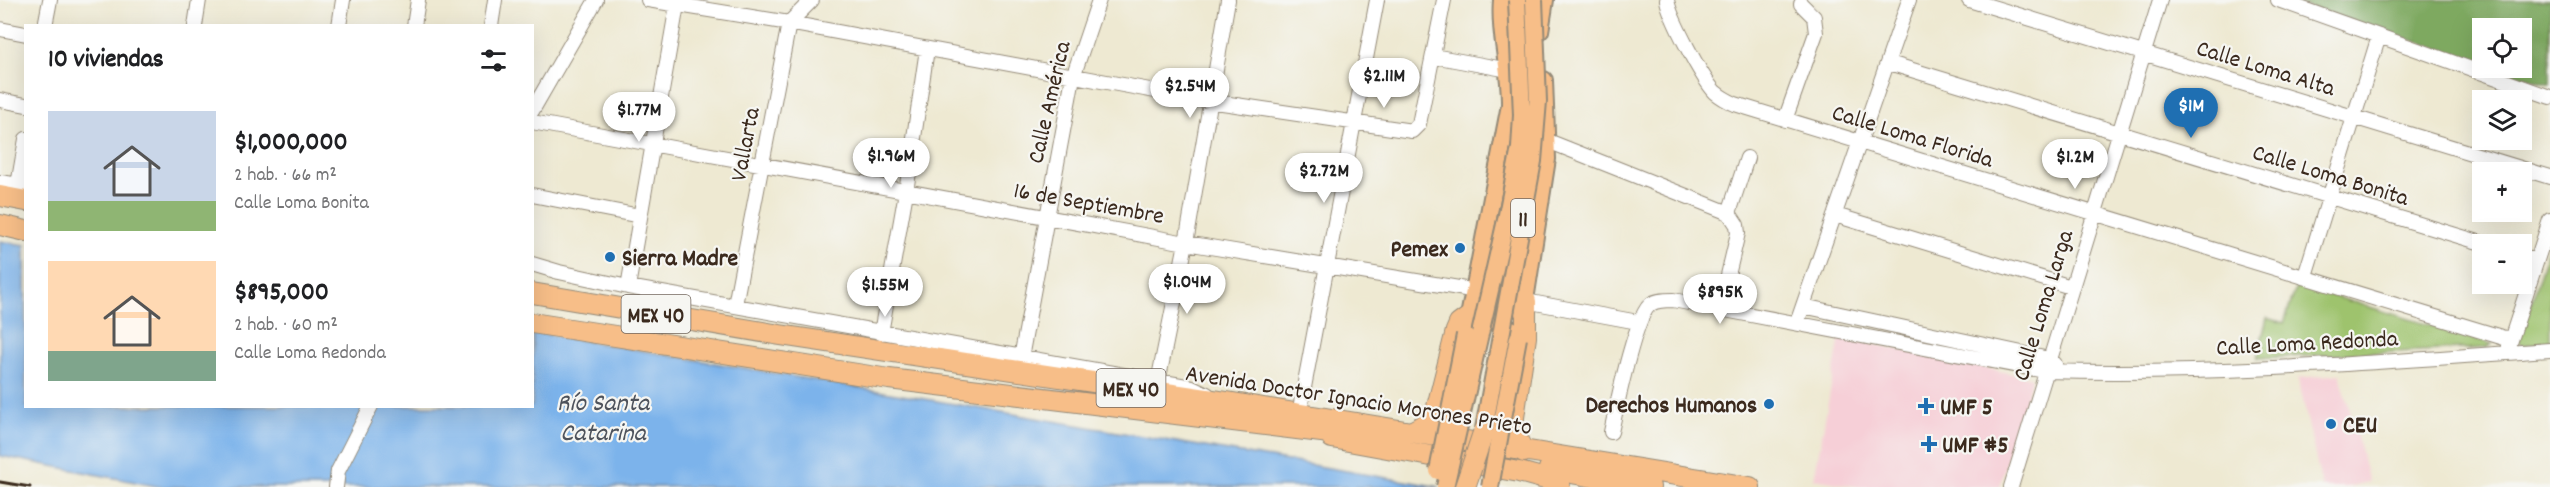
<!DOCTYPE html>
<html lang="es">
<meta charset="utf-8">
<style>
body{margin:0;font-family:Dekko,sans-serif;background:#f2f2f2;color:#202124;height:100vh;display:flex;flex-direction:column;font-size:22px;white-space:nowrap}
*{box-sizing:border-box;margin:0}
p{font-size:20px;color:#757577}
.icon{flex:none;width:33px;height:33px;fill:none;stroke:currentColor;stroke-width:2;stroke-linecap:round;stroke-linejoin:round}
.map{position:relative;flex:1;overflow:hidden}
.sheet{position:absolute;left:24px;top:24px;width:510px;height:384px;display:flex;flex-direction:column;background:#fff;border-radius:0px;box-shadow:0 6px 24px #0002}
.sheet>*{flex:none}
.buttons{position:absolute;left:2472px;top:18px;display:grid;gap:12px}
.buttons a{display:grid;place-items:center;width:60px;height:60px;border-radius:0px;background:#fff;box-shadow:0 6px 24px #0002;font-size:30px}
.price{position:absolute;translate:-50% -51px;padding:0 14px;border-radius:21px;background:#fff;color:#222;font-size:20px;line-height:39px;filter:drop-shadow(0 2px 3px #0008)}
.price::after{content:'';position:absolute;left:50%;top:36px;width:18px;height:14px;margin-left:-9px;background:inherit;clip-path:polygon(0 0,100% 0,50% 100%)}
.price.selected{background:#1f6fb2;color:#fff}
ul{padding:0;list-style:none}
li{display:flex;align-items:center;gap:18px;height:150px;padding:0 24px}
li span{display:grid;place-items:center;flex:none;width:168px;height:120px;border-radius:0px;color:#555}
li>.icon{margin-inline-start:auto}
span .icon{width:72px;height:72px;fill:#fffc;stroke-width:1}
li b{font-size:26px}
h2{display:flex;justify-content:space-between;align-items:center;height:72px;padding:0 24px;font-size:26px}
.map>svg:first-child{display:block}
.built{fill:#f6cfd7}
.green{fill:#9ec36d;stroke:#6c7646;stroke-width:1.5}
.forest{fill:#7ea960;stroke:#5c6a3f;stroke-width:1.5}
.water{fill:#7bb3eb;stroke:#5b6e84;stroke-width:1.5}
.lines{fill:none;stroke-linecap:round;stroke-linejoin:round}
.minor-casing{stroke:#948a78;stroke-width:16}
.major-casing{stroke:#948a78;stroke-width:20}
.highway-casing{stroke:#948a78;stroke-width:22}
.minor{stroke:#fff;stroke-width:14}
.major{stroke:#f7be88;stroke-width:16}
.highway{stroke:#f7be88;stroke-width:20}
.rail{stroke:#3b2a1e;stroke-width:3}
.major-bridge-casing{stroke:#948a78;stroke-width:20;stroke-linecap:butt}
.highway-bridge-casing{stroke:#948a78;stroke-width:22;stroke-linecap:butt}
.major-bridge{stroke:#f7be88;stroke-width:16}
.highway-bridge{stroke:#f7be88;stroke-width:20}
.poi-dot{fill:#1f6fb2;stroke:#f6f6f2;stroke-width:2}
.labels{text-anchor:middle;stroke-width:4.5;stroke-linejoin:round;paint-order:stroke}
.shield{fill:#f6f6f2;stroke:#73675e;stroke-width:1.5}
.shield-label{font-size:22px;font-weight:bold;fill:#3b2a1e}
.street-label{font-size:24px;fill:#3b2a1e;stroke:#f6f6f2}
.poi-label{font-size:24px;font-weight:bold;fill:#3b2a1e;stroke:#f6f6f2;text-anchor:start}
.water-label{font-size:26px;font-style:italic;fill:#4e535c;stroke:#f6f6f2}
</style>
<div class="map">
<svg width="2550" height="487" viewBox="0 0 2550 487">
<rect width="100%" height="100%" fill="#f6f6f2"/>
<filter id="ink" filterUnits="userSpaceOnUse"><feTurbulence type="fractalNoise" baseFrequency=".0167" numOctaves="2"/><feDisplacementMap in="SourceGraphic" scale="12" xChannelSelector="R" yChannelSelector="G"/><feConvolveMatrix kernelMatrix="1 2 1 2 8 2 1 2 1" color-interpolation-filters="sRGB"/></filter>
<filter id="wash" filterUnits="userSpaceOnUse"><feTurbulence type="fractalNoise" baseFrequency=".008" numOctaves="4" result="noise"/><feDisplacementMap in="SourceGraphic" scale="24" xChannelSelector="R" yChannelSelector="G"/><feGaussianBlur stdDeviation="1.35" result="paint"/><feColorMatrix in="noise" values="0 0 0 0 0 0 0 0 0 0 0 0 0 0 0 0 0 1.4 0 .05"/><feComposite in="paint" operator="in"/></filter>
<g filter="url(#wash)">
<rect width="100%" height="100%" fill="#eee9d2"/>
<path class="built" d="M1840,337L2032,378L1999,487H1861L1814,479Z
M2340,374L2369,482L2346,487H2322L2298,378Z"/>
<path class="green" d="M2550,242V343L2523,345L2519,342Z
M2297,285L2492,344L2487,348L2257,358L2267,318L2284,323Z"/>
<path class="forest" d="M2288,0H2550V85L2495,68H2522V28H2482V63Z"/>
<path class="water" d="M0,241L25,245L26,406H532L533,332L1440,487H161L0,456Z"/>
</g>
<g filter="url(#ink)">
<g class="lines">
<g class="minor-casing">
<path id="minor" d="M648,0L789,23L1209,101L1412,131L1419,124L1444,0
M1667,0C1670,18 1702,78 1715,92C1721,97 1728,101 1735,104L2511,340
M1969,0L2550,177
M2278,0L2550,97
M45,26L50,0
M195,26L199,0
M339,26L343,0
M414,26L418,0
M491,26L495,0
M0,29L26,34
M1433,56L1509,70
M1889,63L2485,244
M0,100L26,105
M532,111L596,0
M1785,120L1816,33L1814,17L1801,4
M532,122L1186,243L1483,292
M1548,141L1729,213L1737,225L1738,233L1720,309
M0,182L26,186
M18,185L26,139
M532,195L640,216
M1729,213L1747,158
M1835,215L2071,287
M2522,256L2537,260
M532,264L559,272L628,287L1192,387L1207,394
M2305,276L2379,36
M628,287L677,5
M1520,300L1638,322
M735,305L789,23L812,0
M1803,306L2049,359L2055,364
M1797,323L1909,0
M881,333L906,192L927,49
M2509,346L2550,220
M1021,358L1073,77L1099,0
M1158,382L1186,243L1228,0
M1299,414L1377,0
M1611,432C1616,410 1635,314 1651,304C1657,300 1666,300 1673,300L2045,371C2213,376 2382,362 2550,350
M336,487L338,471L371,406
M2011,487L2160,0"/>
</g>
<g class="major-casing">
<path id="major" d="M1540,31L1545,0
M1523,313L1547,159L1544,80
M1470,316L1494,320L1519,333
M1467,327L1510,105C1511,70 1499,35 1502,0"/>
</g>
<g class="highway-casing">
<path id="highway" d="M0,196L26,201
M0,225L26,231
M532,293L780,335L1226,402L1750,487
M532,323L889,379L1346,435
M1411,432L1427,423L1435,415L1456,331L1459,324L1470,316
M1332,438L1519,472L1549,480L1560,487
M1524,452L1514,433L1513,424L1526,337V301
M1549,469L1650,487"/>
</g>
<use href="#minor" class="minor"/>
<use href="#major" class="major"/>
<use href="#highway" class="highway"/>
<path class="rail" d="M0,482L30,487"/>
<g class="major-bridge-casing">
<path id="major-bridge" d="M1481,445L1533,161L1538,101L1534,0
M1438,471L1465,335
M1445,487L1506,220L1520,148L1522,115L1517,0
M1490,487L1518,338"/>
</g>
<g class="highway-bridge-casing">
<path id="highway-bridge" d="M1465,487L1483,433"/>
</g>
<use href="#major-bridge" class="major-bridge"/>
<use href="#highway-bridge" class="highway-bridge"/>
</g>
</g>
<g class="poi-dot">
<circle cx="1460" cy="248" r="6"/>
<circle cx="610" cy="257" r="6"/>
<circle cx="1769" cy="404" r="6"/>
<path d="M1923 397h6v6h6v6h-6v6h-6v-6h-6v-6h6z"/>
<circle cx="2331" cy="424" r="6"/>
<path d="M1926 435h6v6h6v6h-6v6h-6v-6h-6v-6h6z"/>
</g>
<g class="labels">
<g class="shield">
<rect x="1511" y="199" width="24" height="38" rx="4.5"/>
<rect x="621.5" y="295" width="69" height="38" rx="4.5"/>
<rect x="1096.5" y="369" width="69" height="38" rx="4.5"/>
</g>
<g class="shield-label">
<text x="1523" y="226">11</text>
<text x="656" y="322">MEX 40</text>
<text x="1131" y="396">MEX 40</text>
</g>
<g class="street-label">
<text transform="translate(2266 67) rotate(17)" y="8">Calle Loma Alta</text>
<text transform="translate(1048 102) rotate(-77)" y="8">Calle América</text>
<text transform="translate(1913 135) rotate(17)" y="8">Calle Loma Florida</text>
<text transform="translate(744 144) rotate(-79)" y="8">Vallarta</text>
<text transform="translate(2331 174) rotate(17)" y="8">Calle Loma Bonita</text>
<text transform="translate(1089 202) rotate(10)" y="8">16 de Septiembre</text>
<text transform="translate(2042 305) rotate(-73)" y="8">Calle Loma Larga</text>
<text transform="translate(2307 342) rotate(-3)" y="8">Calle Loma Redonda</text>
<text transform="translate(1359 399) rotate(9)" y="8">Avenida Doctor Ignacio Morones Prieto</text>
</g>
<g class="poi-label">
<text x="1448" y="256" text-anchor="end">Pemex</text>
<text x="622" y="265">Sierra Madre</text>
<text x="1757" y="412" text-anchor="end">Derechos Humanos</text>
<text x="1940" y="414">UMF 5</text>
<text x="2343" y="432">CEU</text>
<text x="1942" y="452">UMF #5</text>
</g>
<g class="water-label">
<text x="603" y="410">Río Santa<tspan x="603" dy="30">Catarina</tspan></text>
</g>
</g>
</svg>
<div class="buttons">
<a><svg class="icon" aria-label="locate" viewBox="0 0 24 24"><circle cx="12" cy="12" r="6"/><path d="M12 2v4M12 18v4M2 12h4M18 12h4"/></svg></a>
<a><svg class="icon" aria-label="layers" viewBox="0 0 24 24"><path d="M12 4l9 5-9 5-9-5zM3 14l9 5 9-5"/></svg></a>
<a>+</a>
<a>−</a>
</div>
<b class="price" style="left:1384px;top:109px">$2.11M</b>
<b class="price" style="left:1190px;top:119px">$2.54M</b>
<b class="price selected" style="left:2191px;top:139px">$1M</b>
<b class="price" style="left:639px;top:143px">$1.77M</b>
<b class="price" style="left:891px;top:189px">$1.96M</b>
<b class="price" style="left:2075px;top:190px">$1.2M</b>
<b class="price" style="left:1324px;top:204px">$2.72M</b>
<b class="price" style="left:1187px;top:315px">$1.04M</b>
<b class="price" style="left:885px;top:318px">$1.55M</b>
<b class="price" style="left:1720px;top:325px">$895K</b>
<section class="sheet">
<h2>10 viviendas<svg class="icon" aria-label="filters" viewBox="0 0 24 24"><path d="M4 7h16M4 17h16"/><circle cx="9" cy="7" r="2"/><circle cx="15" cy="17" r="2"/></svg></h2>
<ul>
<li><span style="background:linear-gradient(#c9d6e8 75%,#8fb573 0)"><svg class="icon" aria-label="home" viewBox="0 0 24 24"><path d="M3 11l9-7 9 7M6 9v11h12V9"/></svg></span><div><b>$1,000,000</b><p>2 hab. · 66 m²</p><p>Calle Loma Bonita</p></div></li>
<li><span style="background:linear-gradient(#ffd9b3 75%,#7fa58c 0)"><svg class="icon" aria-label="home" viewBox="0 0 24 24"><path d="M3 11l9-7 9 7M6 9v11h12V9"/></svg></span><div><b>$895,000</b><p>2 hab. · 60 m²</p><p>Calle Loma Redonda</p></div></li>
</ul>
</section>
</div>
